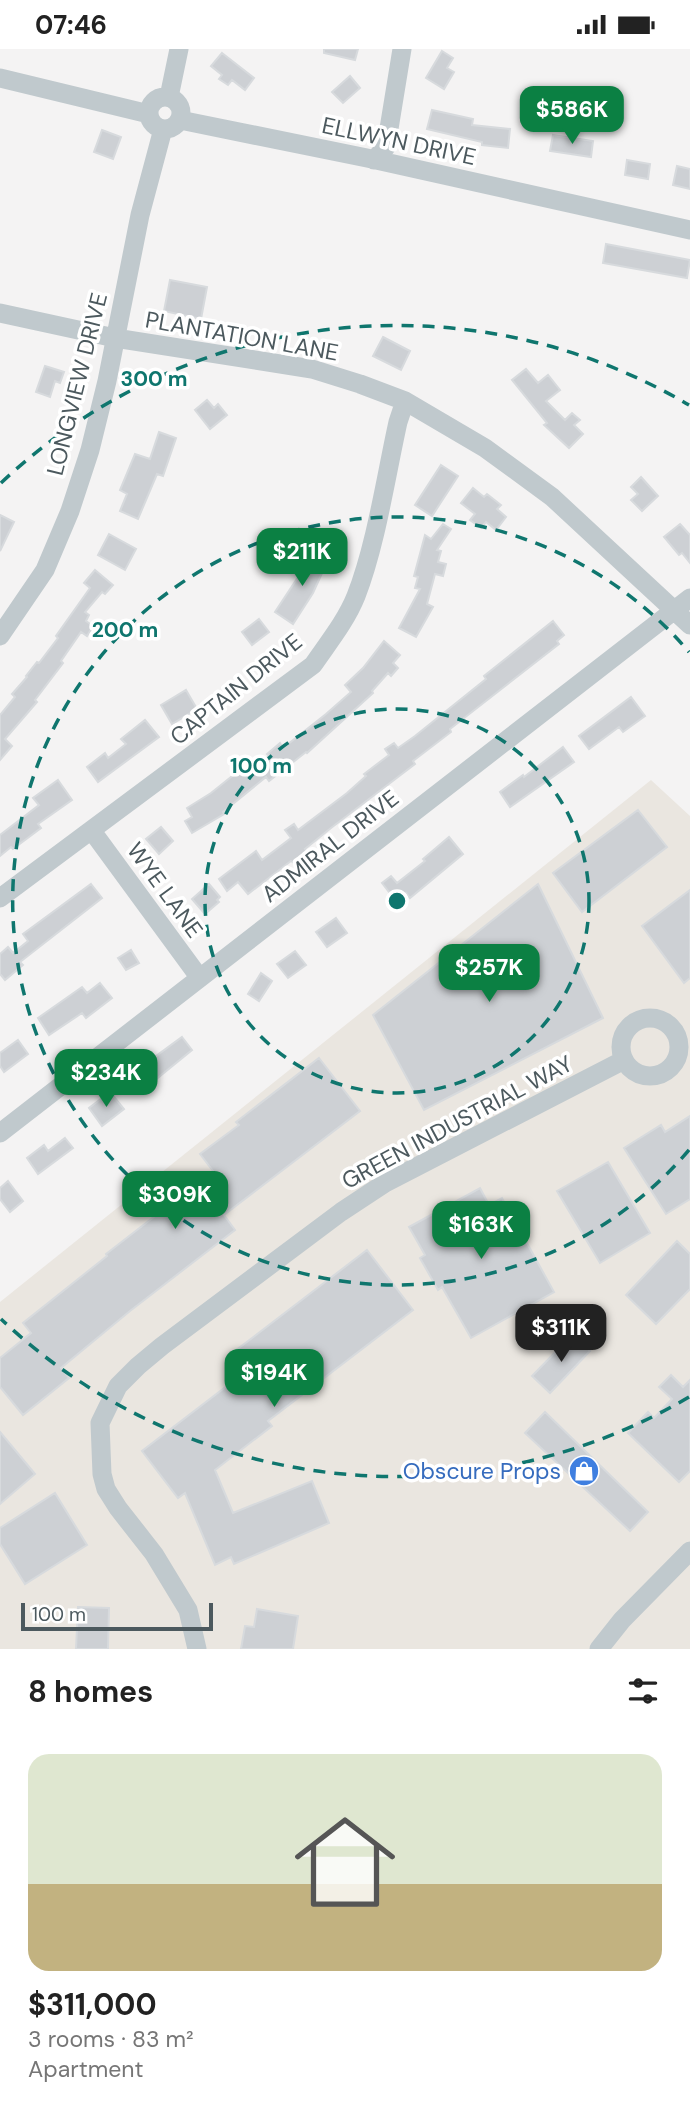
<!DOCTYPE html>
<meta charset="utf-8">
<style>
body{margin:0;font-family:"DM Sans",sans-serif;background:#f2f2f2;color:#222;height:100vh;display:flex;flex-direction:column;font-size:26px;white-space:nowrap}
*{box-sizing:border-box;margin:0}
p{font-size:23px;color:#767676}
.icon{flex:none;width:38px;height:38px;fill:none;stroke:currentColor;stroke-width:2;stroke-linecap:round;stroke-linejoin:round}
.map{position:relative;height:1600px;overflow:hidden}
.side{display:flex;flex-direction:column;background:#fff;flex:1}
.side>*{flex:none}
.scale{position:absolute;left:21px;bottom:18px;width:192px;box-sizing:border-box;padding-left:7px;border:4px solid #4c595e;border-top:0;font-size:19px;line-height:24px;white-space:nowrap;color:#4c595e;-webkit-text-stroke:5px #fff;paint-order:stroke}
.price{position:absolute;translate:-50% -60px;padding:0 16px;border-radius:14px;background:#0b8043;color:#fff;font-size:23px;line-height:46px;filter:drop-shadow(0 2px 4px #0008)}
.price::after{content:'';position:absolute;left:50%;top:42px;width:21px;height:16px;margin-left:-10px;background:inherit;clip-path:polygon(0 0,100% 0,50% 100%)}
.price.selected{background:#222;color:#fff}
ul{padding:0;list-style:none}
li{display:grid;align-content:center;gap:14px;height:371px;padding:0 28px}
li span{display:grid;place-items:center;height:217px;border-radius:21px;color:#555}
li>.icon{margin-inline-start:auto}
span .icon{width:126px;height:126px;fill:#fffc;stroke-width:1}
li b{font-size:30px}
h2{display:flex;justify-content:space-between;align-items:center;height:84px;padding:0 28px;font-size:30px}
.status{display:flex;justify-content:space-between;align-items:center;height:49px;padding:0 35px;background:#fff;direction:ltr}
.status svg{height:19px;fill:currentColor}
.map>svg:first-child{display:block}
.commercial{fill:#eae6e0}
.building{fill:#cdd0d4;stroke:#d7dadd;stroke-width:2}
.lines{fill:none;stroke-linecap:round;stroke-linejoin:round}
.minor{stroke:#c0c9cd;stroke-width:19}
.ring{fill:none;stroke:#0f766e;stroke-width:3.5;stroke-dasharray:12 9}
.labels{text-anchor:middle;stroke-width:7;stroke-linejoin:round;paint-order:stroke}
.street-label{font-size:23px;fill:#4c595e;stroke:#fff}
.shop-label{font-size:23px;fill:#366cbe;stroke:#fff;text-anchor:end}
.centre{fill:#0f766e;stroke:#fff;stroke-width:3.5}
.ring-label{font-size:21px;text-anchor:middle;font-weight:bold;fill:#0f766e;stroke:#fff;stroke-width:7;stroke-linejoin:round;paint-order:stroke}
</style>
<div class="status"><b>07:46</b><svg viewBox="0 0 49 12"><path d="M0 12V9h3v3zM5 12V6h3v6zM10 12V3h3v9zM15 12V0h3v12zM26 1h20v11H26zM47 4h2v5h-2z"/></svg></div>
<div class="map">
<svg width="690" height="1600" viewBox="0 0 690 1600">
<rect width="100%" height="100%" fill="#f4f3f3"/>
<path class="commercial" d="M651,731L690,767V1600H0V1253Z"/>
<path class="building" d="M324,0H358L355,11L324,4Z
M442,2L453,9L447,19L454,23L444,40L426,29Z
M222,4L254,29L245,41L232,31L228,36L219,30L222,26L211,17Z
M350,27L360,39L343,54L332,43Z
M432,61L473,70L472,76L510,80L508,99L482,96V93L427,80Z
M102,81L121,88L113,110L94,103Z
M553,86L593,92L591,108L550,102Z
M627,111L650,115L648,130L625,126Z
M677,117L690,120V140L673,136Z
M606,195L690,211L687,229L603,214Z
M170,231L207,238L201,270L164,262Z
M383,288L410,302L401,321L373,307Z
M45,317L64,323L60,334L55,332L50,348L36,343Z
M526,320L538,334L548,326L560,341L546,352L565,371L572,364L580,371L574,376L583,385L569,399L544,376L547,374L512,331Z
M207,351L214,359L218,355L227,366L210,380L195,361Z
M159,383L176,389L163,427L157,425L138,470L120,462L127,445L120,441L135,405L150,410Z
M441,416L458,427L432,467L415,456Z
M641,428L658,447L642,462L631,451L638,445L631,438Z
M473,439L484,448L487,445L501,456L497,460L506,468L496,481L486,473L481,479L470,471L475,465L461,454Z
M0,466L14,473L0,502Z
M443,475L451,480L437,501L441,502L438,513L446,515L443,527L435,525L427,555L433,558L416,588L399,579L420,540L415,539L418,528L414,527L425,486L431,490Z
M680,475L690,486V514L682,504L679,506L664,488Z
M109,485L136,500L125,521L98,506Z
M310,503L328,511L313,544L293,575L275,563L302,522Z
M95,521L113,536L105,545L102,543L85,563L89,566L86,572L93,577L87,587L81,583L61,612L63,614L35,651L37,653L5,690L12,697L0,711V666L15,648L12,645L27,628L26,627L37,613L39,614L58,589L56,587L90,539L84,534Z
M259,570L269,583L252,596L242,583Z
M553,572L564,586L557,592L559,595L450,680L451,683L413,712L415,715L331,779L305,800L308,804L294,814L291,812L248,845L238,833L227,842L219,830L256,802L262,811L291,789L285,781L294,775L298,781L347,744L366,727L364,725L389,706L385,700L394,694L398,699L415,687L486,630L484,627Z
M384,592L400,606L393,614L398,619L391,627L388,624L372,642L373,644L307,704L306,703L269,732L266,728L223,763L224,765L192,784L185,772L192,768L187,759L211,744L246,716L250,722L269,707L267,705L280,694L283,699L326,665L351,643L345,636L363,619Z
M186,641L197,660L172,675L161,656Z
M631,648L645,667L623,683L619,678L589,700L579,687Z
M145,671L159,688L98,733L87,718L105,704L108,709L126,695L121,690Z
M563,698L574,713L510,758L500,743L523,726L524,728Z
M58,731L72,751L38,775L41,779L13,800L11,798L0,807V786L39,756L33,749Z
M638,761L667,798L582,863L553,824Z
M161,778L173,792L159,805L146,790Z
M449,788L463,805L410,849L406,844L396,852L382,834L391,827L397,834L425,812L423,810Z
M91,835L102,849L20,913L23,916L5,931L0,925V905L8,898L13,904L28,892L23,885Z
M209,835L220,848L217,851L219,853L205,865L192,850Z
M538,835L603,969L424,1061L373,966Z
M690,841V929L684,934L642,877Z
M336,869L347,884L327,898L316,883Z
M131,901L139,914L126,921L118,909Z
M295,902L306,916L288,929L277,915Z
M261,924L272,932L259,952L248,945Z
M100,934L112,949L86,969L82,964L49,986L38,969L82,938L87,944Z
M182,988L192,1001L149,1036L137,1021Z
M18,991L28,1005L4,1023L0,1017V1004Z
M319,1009L360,1062L224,1166L235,1181L130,1262L61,1319L69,1329L23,1366L0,1338V1309L31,1284L23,1274L107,1207L106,1205L213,1122L200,1105L239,1076L236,1073Z
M110,1043L124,1060L102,1077L89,1059Z
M690,1067V1150L666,1165L624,1099L661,1076L665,1083Z
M65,1089L73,1099L38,1125L27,1109L44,1096L48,1102Z
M608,1113L650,1184L600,1214L557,1142Z
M8,1132L23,1152L10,1163L0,1150V1139Z
M480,1139L489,1156L502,1149L554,1243L471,1289L442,1238L438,1241L420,1209L425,1206L409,1178Z
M677,1192L690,1205V1240L656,1275L626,1246Z
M367,1201L413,1261L268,1372L272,1377L215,1421L233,1464L312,1432L329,1474L234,1515L231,1508L215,1516L185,1444L178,1449L142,1402L249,1320L235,1302Z
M573,1285L590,1302L550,1344L532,1327Z
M671,1326L683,1338L690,1331V1422L679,1433L628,1384L648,1363L654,1369L672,1350L659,1338Z
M545,1363L648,1463L630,1482L525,1384Z
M0,1383L35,1425L0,1455Z
M55,1444L87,1496L25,1535L0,1495V1479Z
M78,1558L109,1559L108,1600H76Z
M257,1560L298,1567L293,1600H241L245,1577L254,1578Z"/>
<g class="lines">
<path class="minor" d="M0,29L149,65
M149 64a16 16 0 1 1 32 0a16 16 0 1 1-32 0Z
M169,48L179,0
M180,71L367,109L690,181
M374,111L386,98L402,0
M0,264L115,289L312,320L360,335L405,352L485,399L552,448L690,576
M0,587L45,521L70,462L90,401L107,332L140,166L163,80
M92,782L199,928
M0,849L313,616C328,594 346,572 356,547C376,496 386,427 398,373L405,352
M621 998a29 29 0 1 1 58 0a29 29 0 1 1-58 0Z
M0,1084L690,549
M197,1600L188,1561L154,1505L118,1459L106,1440L102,1425L100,1374L118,1337L138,1317L162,1297L341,1163L385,1134L624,1011
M599,1600L622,1571L690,1502"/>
</g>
<g class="ring">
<circle cx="397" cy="852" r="192"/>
<path d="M689 1101A384 384 0 1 1 689 603"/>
<path d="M689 1348A576 576 0 0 1 1 1270M1 434A576 576 0 0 1 689 356"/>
</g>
<defs>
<g id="shop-disc" transform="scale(1.575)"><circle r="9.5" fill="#3f7fe0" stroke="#fff"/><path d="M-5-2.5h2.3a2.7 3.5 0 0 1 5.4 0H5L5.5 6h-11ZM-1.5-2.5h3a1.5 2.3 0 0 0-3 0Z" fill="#fff"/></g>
</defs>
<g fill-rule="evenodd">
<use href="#shop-disc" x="584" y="1422"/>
</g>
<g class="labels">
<g class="street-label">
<text transform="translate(399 92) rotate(12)" y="8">ELLWYN DRIVE</text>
<text transform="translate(242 287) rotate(10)" y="8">PLANTATION LANE</text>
<text transform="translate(77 335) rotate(-76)" y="8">LONGVIEW DRIVE</text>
<text transform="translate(236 640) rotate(-39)" y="8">CAPTAIN DRIVE</text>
<text transform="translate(330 797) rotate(-38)" y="8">ADMIRAL DRIVE</text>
<text transform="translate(165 841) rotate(54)" y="8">WYE LANE</text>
<text transform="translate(457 1073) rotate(-28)" y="8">GREEN INDUSTRIAL WAY</text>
</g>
<g class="shop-label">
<text x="561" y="1430">Obscure Props</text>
</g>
</g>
<circle cx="397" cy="852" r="10" class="centre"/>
<g class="ring-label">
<text x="154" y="337">300 m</text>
<text x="125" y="588">200 m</text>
<text x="261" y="724">100 m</text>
</g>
</svg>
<div class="scale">100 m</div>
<b class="price" style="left:572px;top:97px">$586K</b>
<b class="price" style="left:302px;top:539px">$211K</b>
<b class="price" style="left:489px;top:955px">$257K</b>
<b class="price" style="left:106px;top:1060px">$234K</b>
<b class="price" style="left:175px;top:1182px">$309K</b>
<b class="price" style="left:481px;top:1212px">$163K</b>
<b class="price selected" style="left:561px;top:1315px">$311K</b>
<b class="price" style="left:274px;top:1360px">$194K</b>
</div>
<section class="side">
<h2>8 homes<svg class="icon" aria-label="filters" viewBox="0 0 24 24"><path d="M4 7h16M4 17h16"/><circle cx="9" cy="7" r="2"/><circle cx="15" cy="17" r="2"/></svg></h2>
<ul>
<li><span style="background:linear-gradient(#dfe7d0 60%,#c2b280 0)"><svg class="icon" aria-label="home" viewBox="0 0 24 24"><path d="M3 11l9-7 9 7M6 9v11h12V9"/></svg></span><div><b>$311,000</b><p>3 rooms · 83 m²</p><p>Apartment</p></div></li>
</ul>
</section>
